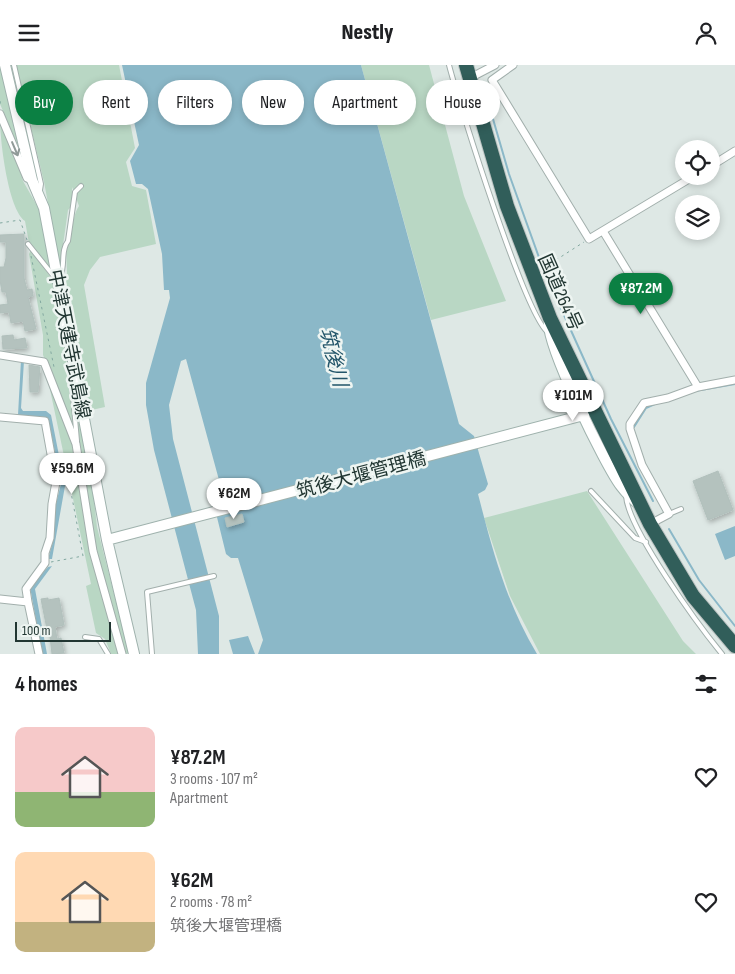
<!DOCTYPE html>
<meta charset="utf-8">
<style>
body{margin:0;font-family:"Sofia Sans Condensed","Noto Sans JP",sans-serif;background:#f2f2f2;color:#202124;height:100vh;display:flex;flex-direction:column;font-size:19px;white-space:nowrap}
*{box-sizing:border-box;margin:0}
p{font-size:16px;color:#757577}
.icon{flex:none;width:28px;height:28px;fill:none;stroke:currentColor;stroke-width:2;stroke-linecap:round;stroke-linejoin:round}
.map{position:relative;height:589px;overflow:hidden}
.side{display:flex;flex-direction:column;background:#fff;flex:1}
.side>*{flex:none}
.top-card{position:absolute;left:15px;top:15px;width:705px;height:45px;display:flex;gap:10px}
.fabs{position:absolute;left:675px;top:75px;display:grid;gap:10px}
.fabs a{display:grid;place-items:center;width:45px;height:45px;border-radius:50%;background:#fff;box-shadow:0 2px 8px #0003;font-size:25px}
.scale{position:absolute;left:15px;bottom:12px;width:96px;box-sizing:border-box;padding-left:5px;border:2px solid #213632;border-top:0;font-size:14px;line-height:18px;white-space:nowrap;color:#213632;-webkit-text-stroke:4px #eef5f2;paint-order:stroke}
.price{position:absolute;translate:-50% -42px;padding:0 11px;border-radius:18px;background:#fff;color:#222;font-size:16px;line-height:32px;filter:drop-shadow(0 1px 2px #0008)}
.price::after{content:'';position:absolute;left:50%;top:30px;width:15px;height:11px;margin-left:-8px;background:inherit;clip-path:polygon(0 0,100% 0,50% 100%)}
.price.selected{background:#0b8043;color:#fff}
ul{padding:0;list-style:none}
li{display:flex;align-items:center;gap:15px;height:125px;padding:0 15px}
li span{display:grid;place-items:center;flex:none;width:140px;height:100px;border-radius:10px;color:#555}
li>.icon{margin-inline-start:auto}
span .icon{width:60px;height:60px;fill:#fffc;stroke-width:1}
li b{font-size:21px}
h2{display:flex;justify-content:space-between;align-items:center;height:60px;padding:0 15px;font-size:21px}
.chip{padding:0 18px;border-radius:22px;background:#fff;box-shadow:0 2px 8px #0003;font-size:18px;line-height:45px}
.chip.selected{background:#0b8043;color:#fff}
header{display:flex;justify-content:space-between;align-items:center;height:65px;padding:0 15px;background:#fff;font-size:22px;font-weight:800}
.map>svg:first-child{display:block}
.green{fill:#b9d7c4}
.water{fill:#8bb8c8}
.lines{fill:none;stroke-linecap:round;stroke-linejoin:round}
.stream{stroke:#8bb8c8;stroke-width:2}
.building{fill:#b4c2be;stroke:#b1c0bc;filter:url(#shadow)}
.lane-casing{stroke:#a2afac;stroke-width:6}
.street-casing{stroke:#a2afac;stroke-width:9}
.secondary-casing{stroke:#9fb2ad;stroke-width:12}
.highway-casing{stroke:#bcc3c2;stroke-width:16}
.path{stroke:#82a8a0;stroke-width:1;stroke-dasharray:2.5 4;stroke-linecap:butt}
.lane{stroke:#fff;stroke-width:4}
.street{stroke:#fff;stroke-width:7}
.secondary{stroke:#fff;stroke-width:10}
.highway{stroke:#315e5a;stroke-width:14}
.oneway{stroke:#909a98}
.labels{text-anchor:middle;stroke-width:5;stroke-linejoin:round;paint-order:stroke}
.street-label{font-size:19px;fill:#213632;stroke:#eef5f2}
.water-label{font-size:20px;font-style:italic;fill:#23566a;stroke:#eef5f2}
</style>
<header><svg class="icon" aria-label="menu" viewBox="0 0 24 24"><path d="M4 6h16M4 12h16M4 18h16"/></svg>Nestly<svg class="icon" aria-label="person" viewBox="0 0 24 24"><circle cx="12" cy="8" r="4"/><path d="M4 21q1-7 8-7t8 7"/></svg></header>
<div class="map">
<svg width="735" height="589" viewBox="0 0 735 589">
<defs>
<filter id="shadow"><feDropShadow dx="1.5" dy="2.5" stdDeviation="2.5" flood-color="#0004"/></filter>
</defs>
<rect width="100%" height="100%" fill="#dee8e5"/>
<path class="green" d="M0,0H1L21,88L0,39Z
M16,0H119L135,83L126,97L132,121L146,125L156,179L100,192L90,205L84,220L105,342L87,346L63,217L67,208L66,183C75,172 70,154 79,141L72,122V141L68,145L60,201L44,117Z
M361,0H429L464,131L506,236L431,255Z
M0,54L16,88L23,116L40,146L53,209L29,178L25,156C8,144 0,75 0,54Z
M31,185L55,218L69,289L66,298L75,368L43,290V270L29,189Z
M72,309L92,416L97,462L129,588L126,589L95,482L86,432Z
M48,315L73,377L91,487L119,589H111L105,574L96,568L86,521L91,519Z
M587,426L683,576L696,589H540L510,531L484,453Z"/>
<path class="water" d="M122,0H361L459,359L474,371L488,419L485,425L478,429C493,487 506,537 537,589H258L263,575L238,493H231L226,489L214,440L222,426L186,294L181,296L169,340L173,374L219,551V589H198L196,545L154,385L146,340V318L170,233L169,225H164L162,189L148,124L142,119H136L130,96L139,80Z
M21,295L24,296L21,343L23,346H46L51,350L65,421L52,494H48L54,473L55,442L61,419L49,357L45,352L18,350Z
M735,461V491L725,495L715,469Z
M52,501L35,524L47,589H42L30,522L48,502Z
M248,571L255,589H233L229,575Z"/>
<g class="lines">
<path class="stream" d="M484,23L509,109L541,198
M545,208L611,354L653,436
M695,326L735,319
M634,362L646,343L657,338
M669,464L699,515L735,561"/>
</g>
<path class="building" d="M24,169V213L27,225L32,224L33,231L28,232L36,264L25,266L23,256L11,258L9,247L0,248V240L8,239L6,227H2L0,215V202H4L6,193V177H0V170Z
M13,270L14,275L25,273L27,283L3,284L2,271Z
M29,300L40,302L38,327H30Z
M718,406L733,445L708,455L693,416Z
M242,449L244,457L227,462L225,453Z
M48,533V535L59,533L64,560L55,562L57,574L61,573L64,588L52,589L49,563L47,564L41,534Z"/>
<g class="lines">
<g class="lane-casing">
<path id="lane" d="M14,0L41,119L40,125
M449,0C458,35 527,257 549,268
M28,179L56,214
M60,212C66,200 60,186 68,176L75,127L81,121
M71,308L77,376
M591,426L635,473L646,477
M626,431C628,464 699,561 722,589
M669,449L681,444
M85,572L99,574L108,589
M152,589L147,527L214,511"/>
</g>
<g class="street-casing">
<path id="street" d="M513,0L492,15L589,174L694,111
M470,13L495,0
M0,49L27,113L32,115
M711,101L735,86
M603,166L698,322
M0,290L44,297L76,379L93,486L122,589
M0,352L45,356L56,417L52,439L50,473L45,488V498L26,524L28,537L0,534
M650,459L669,449L642,400L630,364V359L644,338L668,333L698,322L735,315
M28,537L39,589"/>
</g>
<g class="secondary-casing">
<path id="secondary" d="M5,0L32,115L44,143L107,475L134,589
M549,257C546,279 605,400 621,421C627,429 632,434 640,440
M107,475L584,350"/>
</g>
<g class="highway-casing">
<path id="highway" d="M466,0L507,141L550,253L650,459L693,531L735,581"/>
</g>
<path class="path" d="M0,36L1,42
M0,158L20,155L27,175
M31,191L54,302
M545,202L584,177
M51,497L83,491L70,422"/>
<use href="#lane" class="lane"/>
<use href="#street" class="street"/>
<use href="#secondary" class="secondary"/>
<use href="#highway" class="highway"/>
</g>
<defs><path id="oneway-shaft" d="M-6 0H5M1.5-3L5.5 0L1.5 3" fill="none" stroke-width="1.6" stroke-linecap="round" stroke-linejoin="round" transform="scale(1.25)"/></defs>
<use class="oneway" href="#oneway-shaft" transform="translate(15 84) rotate(67)"/>
<g class="labels">
<g class="street-label">
<text transform="translate(561 227) rotate(66)" y="7">国道264号</text>
<text transform="translate(70 279) rotate(79)" y="7">中津天建寺武島線</text>
<text transform="translate(361 409) rotate(-15)" y="7">筑後大堰管理橋</text>
</g>
<g class="water-label">
<text transform="translate(334 292) rotate(76)" y="7">筑後川</text>
</g>
</g>
</svg>
<div class="fabs">
<a><svg class="icon" aria-label="locate" viewBox="0 0 24 24"><circle cx="12" cy="12" r="6"/><path d="M12 2v4M12 18v4M2 12h4M18 12h4"/></svg></a>
<a><svg class="icon" aria-label="layers" viewBox="0 0 24 24"><path d="M12 4l9 5-9 5-9-5zM3 14l9 5 9-5"/></svg></a>
</div>
<div class="scale">100 m</div>
<b class="price selected" style="left:641px;top:250px">¥87.2M</b>
<b class="price" style="left:573px;top:357px">¥101M</b>
<b class="price" style="left:72px;top:430px">¥59.6M</b>
<b class="price" style="left:234px;top:455px">¥62M</b>
<div class="top-card">
<a class="chip selected">Buy</a>
<a class="chip">Rent</a>
<a class="chip">Filters</a>
<a class="chip">New</a>
<a class="chip">Apartment</a>
<a class="chip">House</a>
</div>
</div>
<section class="side">
<h2>4 homes<svg class="icon" aria-label="filters" viewBox="0 0 24 24"><path d="M4 7h16M4 17h16"/><circle cx="9" cy="7" r="2"/><circle cx="15" cy="17" r="2"/></svg></h2>
<ul>
<li><span style="background:linear-gradient(#f6c9c9 65%,#8fb573 0)"><svg class="icon" aria-label="home" viewBox="0 0 24 24"><path d="M3 11l9-7 9 7M6 9v11h12V9"/></svg></span><div><b>¥87.2M</b><p>3 rooms · 107 m²</p><p>Apartment</p></div><svg class="icon" aria-label="heart" viewBox="0 0 24 24"><path d="M12 20l-8-8c-3-5 5-10 8-4 3-6 11-1 8 4z"/></svg></li>
<li><span style="background:linear-gradient(#ffd9b3 70%,#c2b280 0)"><svg class="icon" aria-label="home" viewBox="0 0 24 24"><path d="M3 11l9-7 9 7M6 9v11h12V9"/></svg></span><div><b>¥62M</b><p>2 rooms · 78 m²</p><p>筑後大堰管理橋</p></div><svg class="icon" aria-label="heart" viewBox="0 0 24 24"><path d="M12 20l-8-8c-3-5 5-10 8-4 3-6 11-1 8 4z"/></svg></li>
</ul>
</section>
